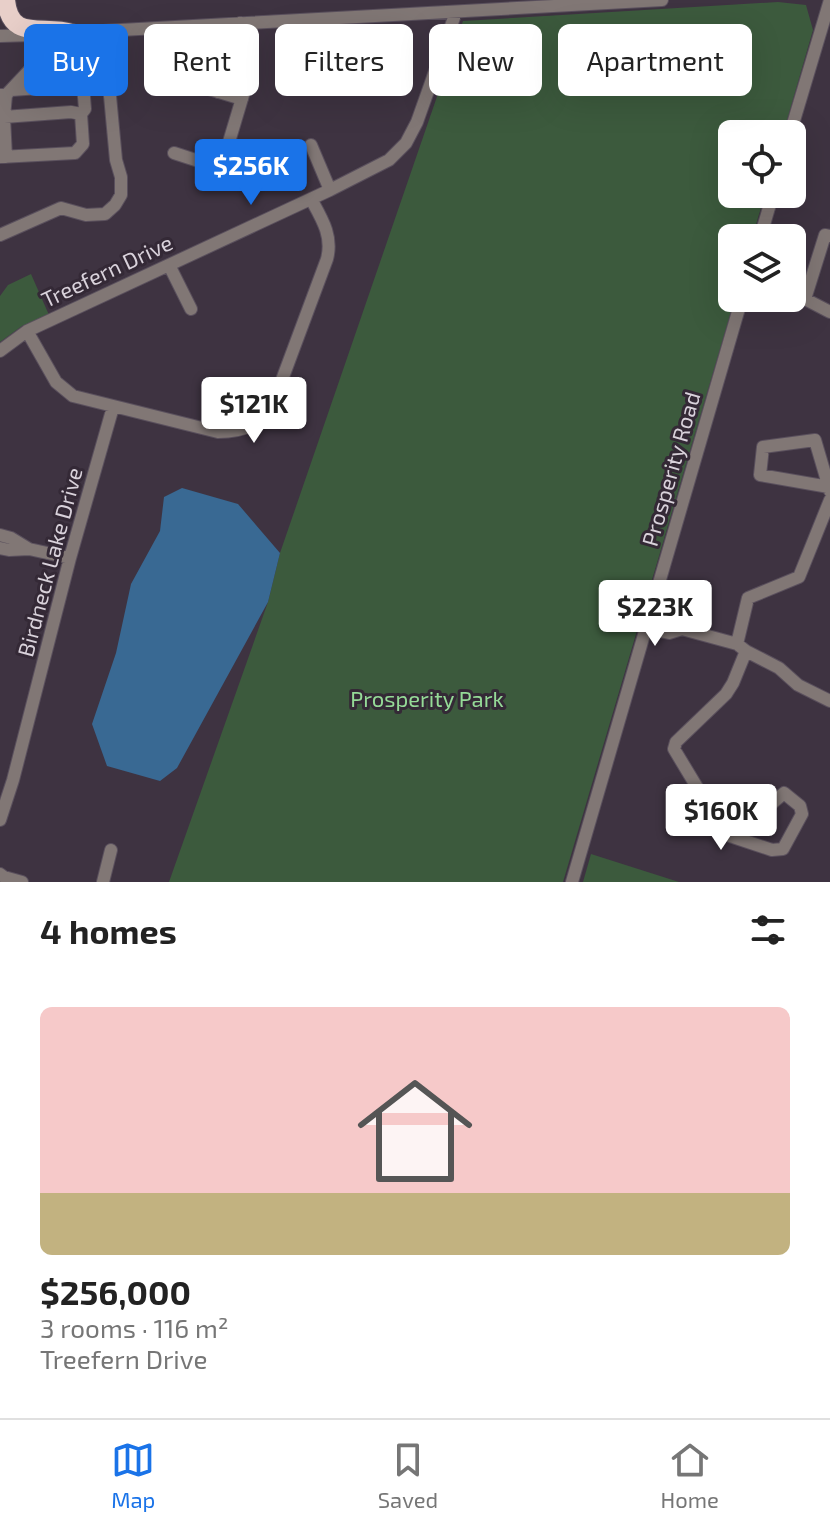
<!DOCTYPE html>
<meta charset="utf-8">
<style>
body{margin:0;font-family:"Exo 2",sans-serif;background:#f6f6f6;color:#222;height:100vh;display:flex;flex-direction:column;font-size:30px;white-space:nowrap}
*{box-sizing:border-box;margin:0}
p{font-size:26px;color:#767676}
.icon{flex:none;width:44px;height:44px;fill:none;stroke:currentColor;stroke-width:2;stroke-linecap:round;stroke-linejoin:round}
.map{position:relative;height:882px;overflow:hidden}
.details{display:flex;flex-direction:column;background:#fff;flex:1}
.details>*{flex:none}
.guide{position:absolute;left:24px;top:24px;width:782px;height:72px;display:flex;gap:16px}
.tools{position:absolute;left:718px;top:120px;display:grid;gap:16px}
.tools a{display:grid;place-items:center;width:88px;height:88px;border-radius:12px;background:#fff;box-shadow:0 8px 32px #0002;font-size:40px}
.price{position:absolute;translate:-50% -68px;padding:0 18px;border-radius:8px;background:#fff;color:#222;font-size:26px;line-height:52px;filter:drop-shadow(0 2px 4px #0008)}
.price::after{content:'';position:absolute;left:50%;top:48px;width:24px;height:18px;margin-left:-12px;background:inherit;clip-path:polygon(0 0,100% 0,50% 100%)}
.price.active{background:#1a73e8;color:#fff}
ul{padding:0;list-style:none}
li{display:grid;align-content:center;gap:16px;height:424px;padding:0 40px}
li span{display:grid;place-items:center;height:248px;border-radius:12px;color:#555}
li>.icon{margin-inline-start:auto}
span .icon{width:144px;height:144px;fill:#fffc;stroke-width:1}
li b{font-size:34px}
h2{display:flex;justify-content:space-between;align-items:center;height:96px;padding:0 40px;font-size:34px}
.chip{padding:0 28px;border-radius:12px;background:#fff;box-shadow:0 8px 32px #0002;font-size:28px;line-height:72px}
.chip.active{background:#1a73e8;color:#fff}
.tabs{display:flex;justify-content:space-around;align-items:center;height:112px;border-top:2px solid #e0e0e0;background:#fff;font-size:22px;color:#767676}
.tabs a{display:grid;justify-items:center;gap:4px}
.tabs .active{color:#1a73e8}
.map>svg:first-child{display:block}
.green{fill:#3c5a3d}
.water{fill:#396993}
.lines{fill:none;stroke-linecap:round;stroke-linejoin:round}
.minor-casing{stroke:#5a505d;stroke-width:14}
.highway-casing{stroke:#5a505d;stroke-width:20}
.minor{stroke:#817775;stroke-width:12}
.highway{stroke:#e8cfc9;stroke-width:18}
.labels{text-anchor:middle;stroke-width:6;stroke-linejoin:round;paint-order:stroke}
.street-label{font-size:22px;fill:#d9d2db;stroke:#342936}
.park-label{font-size:22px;fill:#95da97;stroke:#342936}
</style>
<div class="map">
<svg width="830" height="882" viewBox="0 0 830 882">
<rect width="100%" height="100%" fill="#3e3341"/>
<path class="green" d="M778,2L806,5L813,30L783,134H732V194H765L752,238H732V298H735L563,882H169L268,602L280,553L463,21Z
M31,274L49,315L22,326L0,342V296L8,285Z
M591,854L679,882H583Z"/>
<path class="water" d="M182,488L238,504L280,553L268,602L177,768L160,781L107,766L92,724L116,653L131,584L160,531L164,497Z"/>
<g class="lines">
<g class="minor-casing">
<path id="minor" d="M67,33L662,0
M0,36L33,35
M11,90L83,85L78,33
M218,92L233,46
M0,95H6L38,61L81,57
M6,95L4,117L6,157
M242,99L196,85L207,50L210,47L246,46
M4,117L71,112L81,114
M790,134L830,0
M311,145L330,190
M174,153L214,166H219L223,162L249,75L246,46L240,23
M0,157L75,153L83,144L81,114L85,109L83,85
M0,235L61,208L86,215L105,214L115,205L121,195V177L116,160L104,32
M830,236L825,235L805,299L830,312
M760,238L773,194
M169,265L191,309
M27,331L56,382L73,396L218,432C239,432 256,427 270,412L327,259C333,236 322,219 311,199
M0,351L27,331L330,190L389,160L406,143L417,122L456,12
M829,487L760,475L763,447L815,440L830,491
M0,535L11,538L29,549
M0,548L9,550L29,549L70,558
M682,629L676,619L661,612L648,617L655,630L669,633L682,629L737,644L746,651L779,668L798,685L830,701
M737,644L748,598L799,577L830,500
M0,820L13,780L70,558L113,407
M733,837L784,793L800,806L802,814L783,849L772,850L730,836L724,832L674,749L676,742L726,694L733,683L746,651
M0,874L4,877L22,882
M103,882L111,850
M572,882L742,298"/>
</g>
<g class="highway-casing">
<path id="highway" d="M6,0C10,42 42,24 72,33"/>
</g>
<use href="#minor" class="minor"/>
<use href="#highway" class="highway"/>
</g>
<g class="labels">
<g class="street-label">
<text transform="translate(107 271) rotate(-25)" y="8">Treefern Drive</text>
<text transform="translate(671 469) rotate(-74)" y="8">Prosperity Road</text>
<text transform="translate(50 562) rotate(-75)" y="8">Birdneck Lake Drive</text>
</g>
<g class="park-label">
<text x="427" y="707">Prosperity Park</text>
</g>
</g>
</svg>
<div class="tools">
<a><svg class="icon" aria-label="locate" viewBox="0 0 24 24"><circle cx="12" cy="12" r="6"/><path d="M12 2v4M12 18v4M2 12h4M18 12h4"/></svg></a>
<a><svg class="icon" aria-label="layers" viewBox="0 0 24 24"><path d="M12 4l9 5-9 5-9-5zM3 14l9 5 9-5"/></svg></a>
</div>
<b class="price active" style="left:251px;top:207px">$256K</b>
<b class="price" style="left:254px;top:445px">$121K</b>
<b class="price" style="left:655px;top:648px">$223K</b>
<b class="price" style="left:721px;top:852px">$160K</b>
<div class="guide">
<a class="chip active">Buy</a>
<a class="chip">Rent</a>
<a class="chip">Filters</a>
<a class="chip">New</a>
<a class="chip">Apartment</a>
</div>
</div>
<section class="details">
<h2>4 homes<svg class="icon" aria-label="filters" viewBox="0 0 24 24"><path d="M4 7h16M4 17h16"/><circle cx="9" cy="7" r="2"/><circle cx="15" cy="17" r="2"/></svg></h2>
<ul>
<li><span style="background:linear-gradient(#f6c9c9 75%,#c2b280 0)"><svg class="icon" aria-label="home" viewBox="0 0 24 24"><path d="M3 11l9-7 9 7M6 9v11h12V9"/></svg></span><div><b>$256,000</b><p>3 rooms · 116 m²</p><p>Treefern Drive</p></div></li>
</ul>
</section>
<nav class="tabs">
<a class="active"><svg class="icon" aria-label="map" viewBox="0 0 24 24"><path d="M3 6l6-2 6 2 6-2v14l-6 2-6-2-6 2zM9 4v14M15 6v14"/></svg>Map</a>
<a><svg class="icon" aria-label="saved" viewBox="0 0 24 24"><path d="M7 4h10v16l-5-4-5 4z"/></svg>Saved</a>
<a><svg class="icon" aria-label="home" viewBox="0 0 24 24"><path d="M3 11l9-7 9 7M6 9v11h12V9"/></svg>Home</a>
</nav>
